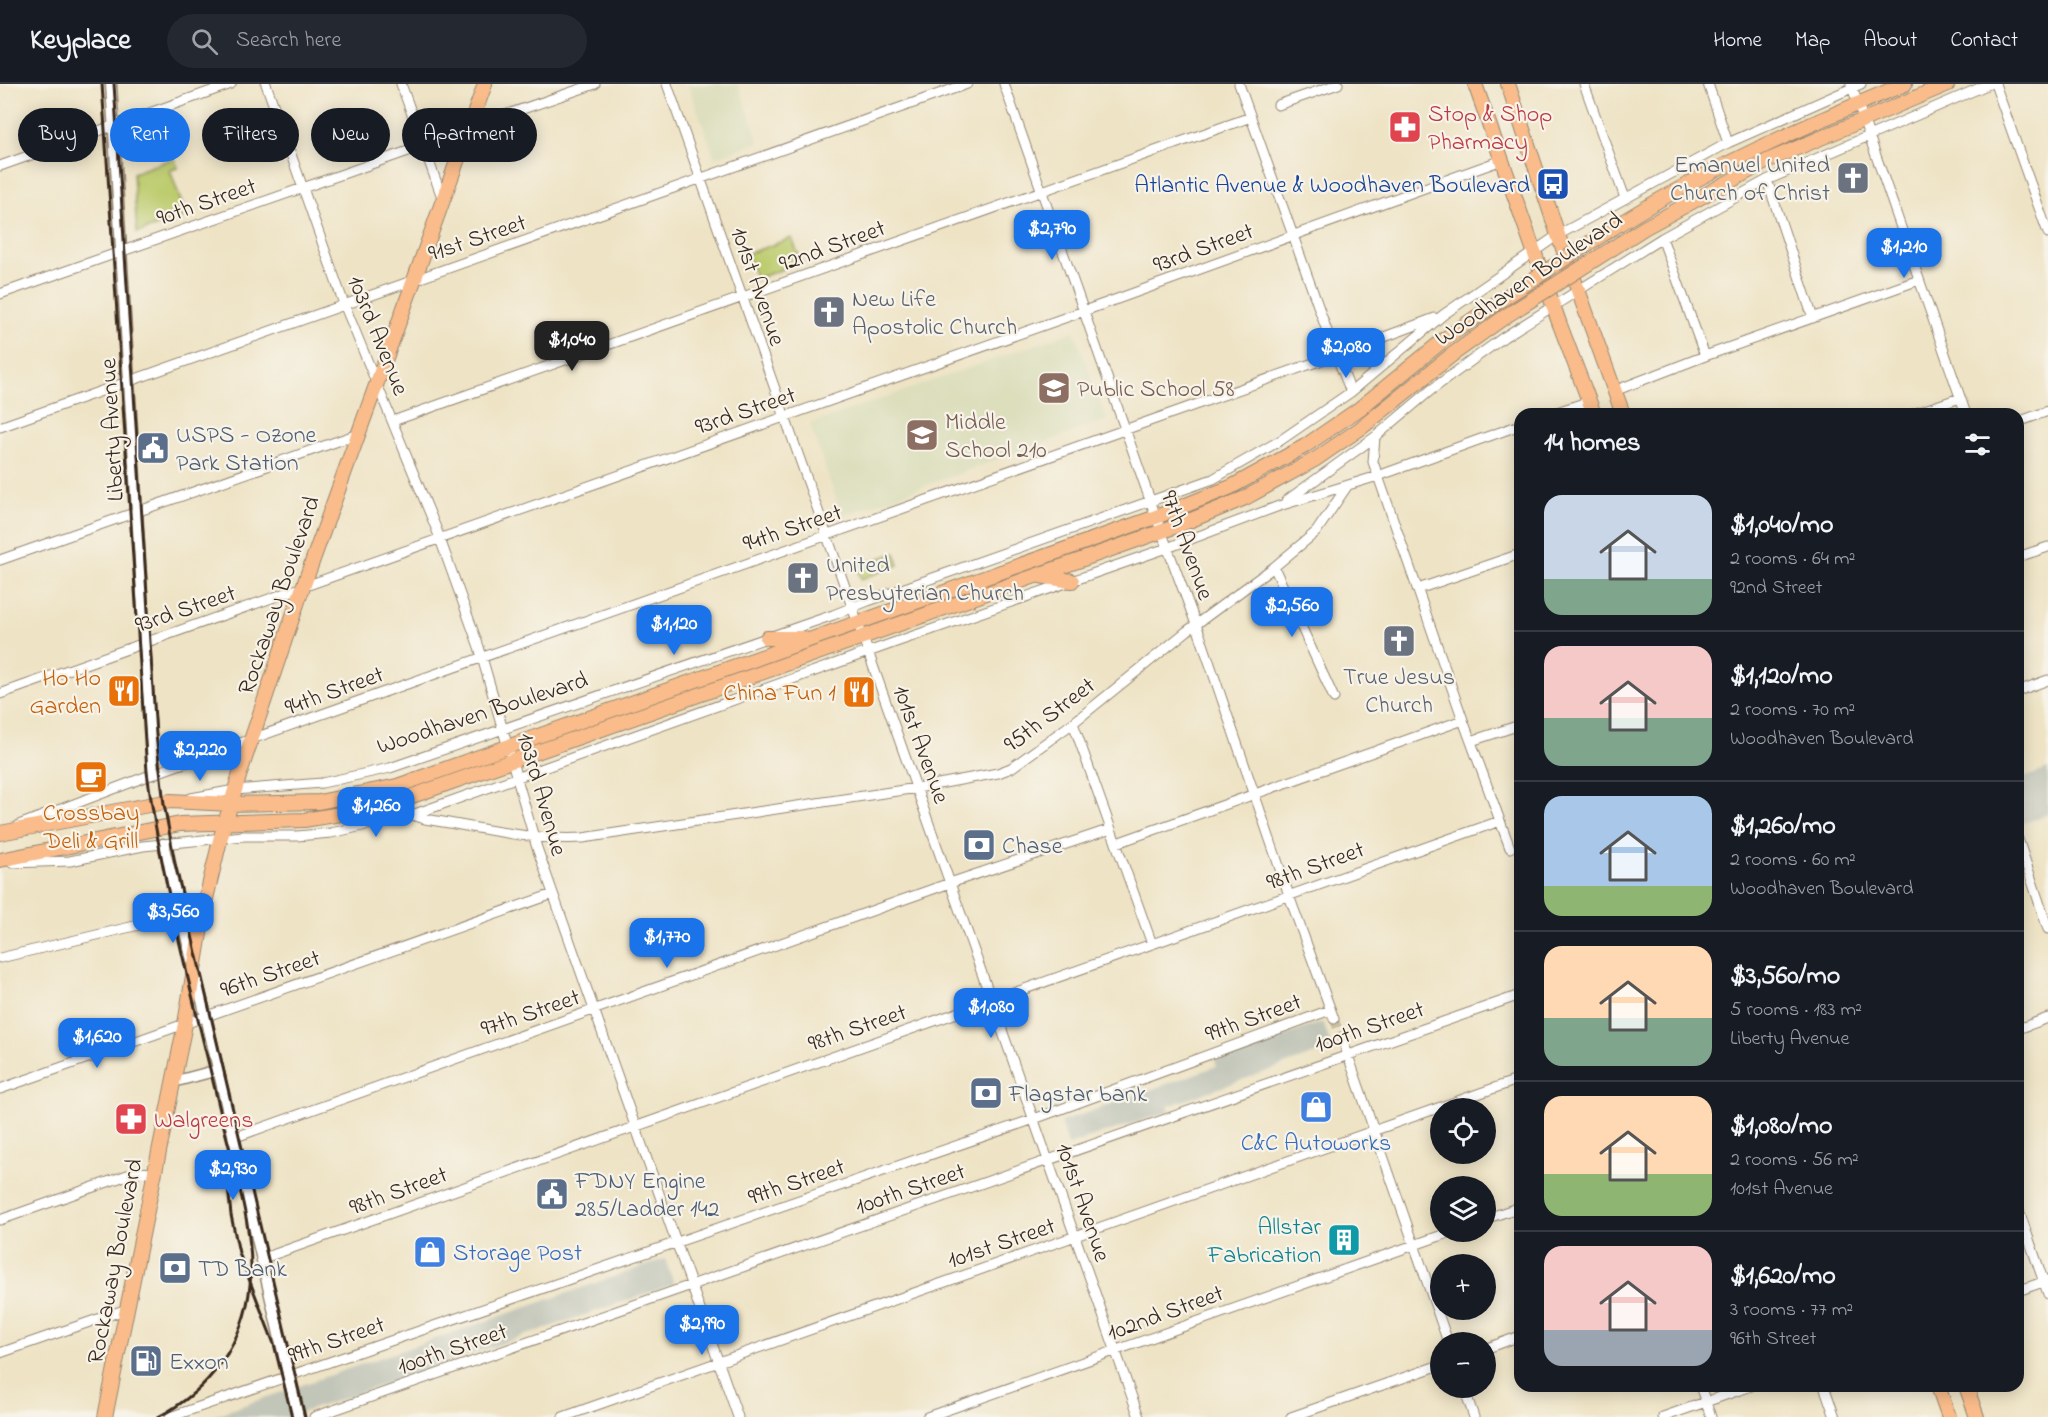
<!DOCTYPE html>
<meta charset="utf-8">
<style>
body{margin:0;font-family:"Indie Flower",sans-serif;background:#242831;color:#f1f3f6;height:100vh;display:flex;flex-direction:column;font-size:22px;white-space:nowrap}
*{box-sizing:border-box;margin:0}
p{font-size:20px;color:#9ea1a6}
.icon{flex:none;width:33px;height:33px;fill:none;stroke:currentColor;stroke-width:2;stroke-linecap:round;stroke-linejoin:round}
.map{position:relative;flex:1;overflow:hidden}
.sheet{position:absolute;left:1514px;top:324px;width:510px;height:984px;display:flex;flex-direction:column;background:#171b24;border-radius:18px;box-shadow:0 3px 15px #0003}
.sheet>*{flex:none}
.banner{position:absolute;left:18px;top:24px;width:570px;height:54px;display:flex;gap:12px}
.tools{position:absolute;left:1430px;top:1014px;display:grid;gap:12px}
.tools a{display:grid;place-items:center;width:66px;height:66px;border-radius:50%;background:#171b24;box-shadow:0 3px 15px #0003;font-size:30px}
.price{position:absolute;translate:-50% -51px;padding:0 14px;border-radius:12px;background:#1a73e8;color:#fff;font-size:20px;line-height:39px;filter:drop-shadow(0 2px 3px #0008)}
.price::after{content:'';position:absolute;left:50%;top:36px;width:18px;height:14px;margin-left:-9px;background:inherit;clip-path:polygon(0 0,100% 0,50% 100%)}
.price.active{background:#222;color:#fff}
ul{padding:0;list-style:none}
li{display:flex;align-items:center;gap:18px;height:150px;padding:0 30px}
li+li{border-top:2px solid #363941}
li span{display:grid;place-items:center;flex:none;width:168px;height:120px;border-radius:18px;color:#555}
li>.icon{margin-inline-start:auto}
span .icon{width:72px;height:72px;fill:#fffc;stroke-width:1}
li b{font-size:26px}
h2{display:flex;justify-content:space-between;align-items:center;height:72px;padding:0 30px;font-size:26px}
.chip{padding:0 21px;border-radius:27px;background:#171b24;box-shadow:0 3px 15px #0003;font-size:21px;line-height:54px}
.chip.active{background:#1a73e8;color:#fff}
header{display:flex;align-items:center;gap:36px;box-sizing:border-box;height:84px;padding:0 30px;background:#171b24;border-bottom:2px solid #363941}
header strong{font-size:28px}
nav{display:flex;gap:33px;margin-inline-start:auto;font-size:21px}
.search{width:420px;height:54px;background:#242831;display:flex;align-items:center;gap:15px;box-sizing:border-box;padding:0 21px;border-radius:33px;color:#9ea1a6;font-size:22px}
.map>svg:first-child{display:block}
.built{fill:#dcdebc}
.industrial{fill:#c2c6b9}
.green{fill:#bdcc6e;stroke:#7c7b46;stroke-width:1.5}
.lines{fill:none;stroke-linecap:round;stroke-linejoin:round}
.minor-tunnel{stroke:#cabea4;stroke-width:9;stroke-dasharray:9 4.5;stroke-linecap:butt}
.minor-casing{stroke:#948672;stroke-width:11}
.tertiary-casing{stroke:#948672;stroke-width:13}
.primary-casing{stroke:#948672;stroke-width:16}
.minor{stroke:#fff;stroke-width:9}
.tertiary{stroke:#fff;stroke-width:10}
.primary{stroke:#f9bc8a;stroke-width:14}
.rail{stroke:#3b2a1e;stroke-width:3}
.primary-bridge-casing{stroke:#948672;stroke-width:16;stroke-linecap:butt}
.primary-bridge{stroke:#f9bc8a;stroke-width:14}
.labels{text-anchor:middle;stroke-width:4.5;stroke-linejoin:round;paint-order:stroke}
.health-label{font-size:24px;fill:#be3a42;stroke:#f7f3e8;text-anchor:start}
.worship-label{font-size:24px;fill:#5b616d;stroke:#f7f3e8;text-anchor:start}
.transit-label{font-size:24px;fill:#164399;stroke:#f7f3e8;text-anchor:end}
.street-label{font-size:24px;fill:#3b2a1e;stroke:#f7f3e8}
.education-label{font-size:24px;fill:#785e54;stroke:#f7f3e8;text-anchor:start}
.service-label{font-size:24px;fill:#4e5e75;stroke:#f7f3e8;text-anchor:start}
.food-label{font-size:24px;fill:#c56008;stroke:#f7f3e8;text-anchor:end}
.shop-label{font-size:24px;fill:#366cbe;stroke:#f7f3e8}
.culture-label{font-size:24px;fill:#0d838f;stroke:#f7f3e8;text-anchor:end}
</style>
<header>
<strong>Keyplace</strong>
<div class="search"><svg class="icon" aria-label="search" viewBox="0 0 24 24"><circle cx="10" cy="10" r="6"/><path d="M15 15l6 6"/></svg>Search here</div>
<nav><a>Home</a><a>Map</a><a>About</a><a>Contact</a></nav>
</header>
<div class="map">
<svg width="2048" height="1333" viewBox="0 0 2048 1333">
<rect width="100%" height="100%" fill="#f7f3e8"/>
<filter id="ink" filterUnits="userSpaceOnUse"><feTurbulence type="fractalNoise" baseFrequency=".0167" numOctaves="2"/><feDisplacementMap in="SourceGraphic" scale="12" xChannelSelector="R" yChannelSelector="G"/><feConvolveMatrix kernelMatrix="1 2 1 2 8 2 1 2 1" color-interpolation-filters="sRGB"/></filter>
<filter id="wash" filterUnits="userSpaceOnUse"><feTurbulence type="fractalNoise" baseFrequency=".008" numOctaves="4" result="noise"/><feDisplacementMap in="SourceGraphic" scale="24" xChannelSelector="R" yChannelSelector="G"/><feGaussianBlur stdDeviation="1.35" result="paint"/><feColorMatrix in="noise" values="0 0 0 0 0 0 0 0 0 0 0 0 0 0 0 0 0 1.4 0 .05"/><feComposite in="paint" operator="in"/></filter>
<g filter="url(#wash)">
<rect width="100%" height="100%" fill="#eee3c5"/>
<path class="built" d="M688,0H738L759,58L715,74Z
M1074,247L1107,336L842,432L810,340Z"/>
<path class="industrial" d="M2048,685V730L2018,741V696Z
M1323,938L1332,964L1168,1022L1170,1027L1068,1061L1061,1038L1217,982L1215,976Z
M665,1175L674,1200L289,1333H210Z"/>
<path class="green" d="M174,74L178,84L170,86L186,132L137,149L133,89Z
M792,154L801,178L756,195L747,170Z
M895,469L899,481L861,495L857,482Z"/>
</g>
<g filter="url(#ink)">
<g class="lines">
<path class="minor-tunnel" d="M1334,935L1344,960"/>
<g class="minor-casing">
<path id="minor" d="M266,0L344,220L436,444L479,563L537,764L738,1333
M401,0L443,116
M667,0L1139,1333
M1004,0L1156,433L1200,551L1292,820L1334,935
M1239,0L1332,261L1351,308
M1584,0L1625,114
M1708,0L1728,59
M1851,0L1966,330
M1995,0L2048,149
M1278,21L1338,0
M0,82L231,0
M1767,96L1813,234
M1662,154L1705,272
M0,210L414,65L447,51L595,0
M1614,307L1705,272L1919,196
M1551,330L1590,317
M1913,330L1960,314
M393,337L1251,33
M2018,338L2048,327
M0,343L967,0
M1375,353L1373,378L1378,392L1463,636L1510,764
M1286,417L1375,353L1431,306L1504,253L1662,154L1767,96L1989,0
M2018,473L2048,463
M0,476L358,350
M1274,483L1334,614
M1418,505L1520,470
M2018,607L2048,596
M0,610L1084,227L1502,76
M1073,639L1152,860
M1471,657L1520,641
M191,714L235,706L322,699L390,684L833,531L868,517L1213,395L1281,356L1351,308L1443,231L1558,151L1728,59L1861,0
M412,731L425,735C477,743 531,757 583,754L917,704L998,689L1011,684L1073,639L1187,547L1274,483L1316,448L1348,401
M19,741L153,690L1336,271L1435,234
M2018,755L2048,845
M1117,759L1463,636
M12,779L70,777L143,762L243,752H297L331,749L412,731L896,558L1167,464L1279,422L1378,392L1520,341
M0,874L181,831
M2018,945L2048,934
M1344,960L1448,1258
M0,1005L553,810
M233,1054L950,799L1111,745
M2018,1124L2048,1210
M1485,1135L1520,1123
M0,1136L136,1088L154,1089
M261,1175L1500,737
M2018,1207L2048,1196
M1485,1265L1520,1252
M0,1269L127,1225
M1700,1302L1711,1333
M1824,1302L1835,1333
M1464,1304L1474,1333
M170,1333L1034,1035L1330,926
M314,1333L1520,911
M563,1333L1520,995
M927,1333L1451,1148
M1291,1333L1440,1281
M1663,1333L1751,1302"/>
</g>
<g class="tertiary-casing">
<path id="tertiary" d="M111,0L153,690
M163,760L206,932L298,1333
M173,998L218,986"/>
</g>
<g class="primary-casing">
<path id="primary" d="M1475,0L1560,241L1594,330
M1508,0L1558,151L1623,330
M1608,147C1702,87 1802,43 1905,0
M1613,164L1644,144L1769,76L1948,0
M1040,492L1072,497
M767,554H803
M0,749L170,717L231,720L319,718L397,702L1156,433L1231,403L1305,362L1359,325L1446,254L1501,216
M0,776L180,740L304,736L365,726L401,716L1174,443L1245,414L1316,375L1361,344L1453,270L1506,232
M1938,1302L1949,1333
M1966,1302L1977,1333
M105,1333L185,940L205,819L220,756L241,686L298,517L485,0"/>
</g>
<use href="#minor" class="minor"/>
<use href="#tertiary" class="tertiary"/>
<use href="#primary" class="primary"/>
<path class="rail" d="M102,0L147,688C163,805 195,920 222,1035C234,1085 256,1150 250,1201C245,1258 209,1307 158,1333
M114,0L156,651L164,720L175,779L305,1333
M225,1075L231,1131L239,1169L274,1260L292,1333"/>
<g class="primary-bridge-casing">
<path id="primary-bridge" d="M1501,216L1608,147
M1506,232L1613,164"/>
</g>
<use href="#primary-bridge" class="primary-bridge"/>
</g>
</g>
<defs>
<g id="pharmacy-square" transform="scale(1.725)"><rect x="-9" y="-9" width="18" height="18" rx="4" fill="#e0444e" stroke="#f7f3e8"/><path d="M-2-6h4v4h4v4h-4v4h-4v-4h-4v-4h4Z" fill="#fff"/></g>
<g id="church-square" transform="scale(1.725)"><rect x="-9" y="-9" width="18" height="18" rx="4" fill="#6b7280" stroke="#f7f3e8"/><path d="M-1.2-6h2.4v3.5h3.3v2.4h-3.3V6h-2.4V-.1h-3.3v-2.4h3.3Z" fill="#fff"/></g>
<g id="bus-square" transform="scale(1.725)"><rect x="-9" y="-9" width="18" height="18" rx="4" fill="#1a4fb4" stroke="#f7f3e8"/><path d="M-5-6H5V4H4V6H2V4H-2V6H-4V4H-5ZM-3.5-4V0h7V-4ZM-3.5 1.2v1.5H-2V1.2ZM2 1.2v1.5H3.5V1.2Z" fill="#fff"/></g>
<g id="school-square" transform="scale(1.725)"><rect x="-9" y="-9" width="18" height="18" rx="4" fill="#8d6e63" stroke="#f7f3e8"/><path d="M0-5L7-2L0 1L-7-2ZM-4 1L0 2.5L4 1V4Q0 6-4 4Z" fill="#fff"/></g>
<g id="civic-square" transform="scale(1.725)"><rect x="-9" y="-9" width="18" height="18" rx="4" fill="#5c6f8a" stroke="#f7f3e8"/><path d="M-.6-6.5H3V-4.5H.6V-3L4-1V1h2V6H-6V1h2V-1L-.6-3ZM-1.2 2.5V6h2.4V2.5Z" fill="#fff"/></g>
<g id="restaurant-square" transform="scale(1.725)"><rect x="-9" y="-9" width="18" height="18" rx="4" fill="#e8710a" stroke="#f7f3e8"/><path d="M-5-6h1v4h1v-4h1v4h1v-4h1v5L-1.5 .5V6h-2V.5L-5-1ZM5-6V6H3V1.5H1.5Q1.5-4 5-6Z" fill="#fff"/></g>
<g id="cafe-square" transform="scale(1.725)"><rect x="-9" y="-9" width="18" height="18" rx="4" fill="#e8710a" stroke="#f7f3e8"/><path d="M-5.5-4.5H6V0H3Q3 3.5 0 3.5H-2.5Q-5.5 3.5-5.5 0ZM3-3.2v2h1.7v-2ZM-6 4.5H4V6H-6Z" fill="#fff"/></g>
<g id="bank-square" transform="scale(1.725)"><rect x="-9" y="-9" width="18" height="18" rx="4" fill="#5c6f8a" stroke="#f7f3e8"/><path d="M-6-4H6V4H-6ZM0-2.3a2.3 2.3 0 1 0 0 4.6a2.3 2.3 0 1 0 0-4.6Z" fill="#fff"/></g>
<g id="shop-square" transform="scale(1.725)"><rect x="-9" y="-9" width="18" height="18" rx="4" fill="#3f7fe0" stroke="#f7f3e8"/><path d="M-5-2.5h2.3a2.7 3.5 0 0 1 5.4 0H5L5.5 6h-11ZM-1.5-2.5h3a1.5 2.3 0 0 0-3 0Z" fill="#fff"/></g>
<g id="building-square" transform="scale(1.725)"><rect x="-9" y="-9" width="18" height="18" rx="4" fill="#0f9aa8" stroke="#f7f3e8"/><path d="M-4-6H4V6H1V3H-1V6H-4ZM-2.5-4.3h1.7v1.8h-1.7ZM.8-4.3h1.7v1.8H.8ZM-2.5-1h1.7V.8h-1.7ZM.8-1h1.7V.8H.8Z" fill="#fff"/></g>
<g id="fuel-square" transform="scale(1.725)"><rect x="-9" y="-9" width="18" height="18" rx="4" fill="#5c6f8a" stroke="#f7f3e8"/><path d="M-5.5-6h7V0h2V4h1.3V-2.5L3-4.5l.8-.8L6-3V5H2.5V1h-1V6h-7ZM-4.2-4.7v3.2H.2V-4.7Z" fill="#fff"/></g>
</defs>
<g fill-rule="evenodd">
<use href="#pharmacy-square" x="1405" y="43"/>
<use href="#church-square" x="1853" y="94"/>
<use href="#bus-square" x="1553" y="100"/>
<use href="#church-square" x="829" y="228"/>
<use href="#school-square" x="1054" y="304"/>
<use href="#school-square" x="922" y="351"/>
<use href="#civic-square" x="153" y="364"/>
<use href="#church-square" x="803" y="494"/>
<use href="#church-square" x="1399" y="557"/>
<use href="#restaurant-square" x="124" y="607"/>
<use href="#restaurant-square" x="859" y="608"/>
<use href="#cafe-square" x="91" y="693"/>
<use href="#bank-square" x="979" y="761"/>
<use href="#bank-square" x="986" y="1009"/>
<use href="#shop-square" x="1316" y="1023"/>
<use href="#pharmacy-square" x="131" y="1035"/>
<use href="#civic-square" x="552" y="1110"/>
<use href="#building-square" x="1344" y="1156"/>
<use href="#shop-square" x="430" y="1168"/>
<use href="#bank-square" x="175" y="1184"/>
<use href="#fuel-square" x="146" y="1277"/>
</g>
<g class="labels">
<g class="health-label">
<text x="1428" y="37">Stop &amp; Shop<tspan x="1428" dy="28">Pharmacy</tspan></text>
<text x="154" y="1043">Walgreens</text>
</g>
<g class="worship-label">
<text x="1830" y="88" text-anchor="end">Emanuel United<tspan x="1830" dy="28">Church of Christ</tspan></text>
<text x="852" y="222">New Life<tspan x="852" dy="28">Apostolic Church</tspan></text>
<text x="826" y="488">United<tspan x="826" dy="28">Presbyterian Church</tspan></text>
<text x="1399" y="600" text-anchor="middle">True Jesus<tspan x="1399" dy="28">Church</tspan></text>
</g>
<g class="transit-label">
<text x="1530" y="108">Atlantic Avenue &amp; Woodhaven Boulevard</text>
</g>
<g class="street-label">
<text transform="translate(206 117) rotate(-19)" y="8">90th Street</text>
<text transform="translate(477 153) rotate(-19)" y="8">91st Street</text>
<text transform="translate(832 161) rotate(-20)" y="8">92nd Street</text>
<text transform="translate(1203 163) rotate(-20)" y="8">93rd Street</text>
<text transform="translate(1528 194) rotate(-34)" y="8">Woodhaven Boulevard</text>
<text transform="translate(759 202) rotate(71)" y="8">101st Avenue</text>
<text transform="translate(379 251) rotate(68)" y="8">103rd Avenue</text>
<text transform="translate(745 326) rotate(-19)" y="8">93rd Street</text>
<text transform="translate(111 346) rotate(-93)" y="8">Liberty Avenue</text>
<text transform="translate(792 443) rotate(-19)" y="8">94th Street</text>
<text transform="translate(1188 461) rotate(70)" y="8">97th Avenue</text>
<text transform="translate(278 511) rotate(-71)" y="8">Rockaway Boulevard</text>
<text transform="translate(185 524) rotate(-19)" y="8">93rd Street</text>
<text transform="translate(334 606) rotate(-20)" y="8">94th Street</text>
<text transform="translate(482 628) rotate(-18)" y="8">Woodhaven Boulevard</text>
<text transform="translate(1049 630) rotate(-37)" y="8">95th Street</text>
<text transform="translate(922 660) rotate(70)" y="8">101st Avenue</text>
<text transform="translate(543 710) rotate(74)" y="8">103rd Avenue</text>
<text transform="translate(1315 781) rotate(-20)" y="8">98th Street</text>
<text transform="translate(270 889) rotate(-19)" y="8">96th Street</text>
<text transform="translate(530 928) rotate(-19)" y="8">97th Street</text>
<text transform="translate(1253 933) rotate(-20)" y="8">99th Street</text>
<text transform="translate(1369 942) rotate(-19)" y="8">100th Street</text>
<text transform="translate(857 943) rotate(-19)" y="8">98th Street</text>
<text transform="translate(796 1097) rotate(-19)" y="8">99th Street</text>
<text transform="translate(910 1104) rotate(-19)" y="8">100th Street</text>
<text transform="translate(398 1106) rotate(-20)" y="8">98th Street</text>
<text transform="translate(1084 1118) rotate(71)" y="8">101st Avenue</text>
<text transform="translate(1001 1158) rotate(-19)" y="8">101st Street</text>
<text transform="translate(114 1177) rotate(-79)" y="8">Rockaway Boulevard</text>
<text transform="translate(1165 1228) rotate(-20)" y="8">102nd Street</text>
<text transform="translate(336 1255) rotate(-19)" y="8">99th Street</text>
<text transform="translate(452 1264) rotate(-19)" y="8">100th Street</text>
</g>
<g class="education-label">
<text x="1077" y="312">Public School 58</text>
<text x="945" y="345">Middle<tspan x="945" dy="28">School 210</tspan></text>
</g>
<g class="service-label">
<text x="176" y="358">USPS - Ozone<tspan x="176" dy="28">Park Station</tspan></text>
<text x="1002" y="769">Chase</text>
<text x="1009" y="1017">Flagstar bank</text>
<text x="575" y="1104">FDNY Engine<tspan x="575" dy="28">285/Ladder 142</tspan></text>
<text x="198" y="1192">TD Bank</text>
<text x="169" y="1285">Exxon</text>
</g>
<g class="food-label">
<text x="101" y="601">Ho Ho<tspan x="101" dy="28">Garden</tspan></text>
<text x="836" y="616">China Fun 1</text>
<text x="91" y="736" text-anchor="middle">Crossbay<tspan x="91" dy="28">Deli &amp; Grill</tspan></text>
</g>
<g class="shop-label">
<text x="1316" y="1066">C&amp;C Autoworks</text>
<text x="453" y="1176" text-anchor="start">Storage Post</text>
</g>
<g class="culture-label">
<text x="1321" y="1150">Allstar<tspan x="1321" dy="28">Fabrication</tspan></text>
</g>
</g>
</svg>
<div class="tools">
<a><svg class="icon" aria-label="locate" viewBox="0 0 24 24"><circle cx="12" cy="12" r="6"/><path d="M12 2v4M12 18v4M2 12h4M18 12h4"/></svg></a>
<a><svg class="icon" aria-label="layers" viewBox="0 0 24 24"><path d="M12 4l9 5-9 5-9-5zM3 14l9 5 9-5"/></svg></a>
<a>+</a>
<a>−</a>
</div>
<b class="price" style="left:1052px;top:177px">$2,790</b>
<b class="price" style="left:1904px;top:195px">$1,210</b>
<b class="price active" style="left:572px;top:288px">$1,040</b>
<b class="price" style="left:1346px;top:295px">$2,080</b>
<b class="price" style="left:1292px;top:554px">$2,560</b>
<b class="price" style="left:674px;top:572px">$1,120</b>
<b class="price" style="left:200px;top:698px">$2,220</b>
<b class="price" style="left:376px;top:754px">$1,260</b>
<b class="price" style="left:173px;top:860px">$3,560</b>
<b class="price" style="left:667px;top:885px">$1,770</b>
<b class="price" style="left:991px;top:955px">$1,080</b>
<b class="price" style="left:97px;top:985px">$1,620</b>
<b class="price" style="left:233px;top:1117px">$2,930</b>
<b class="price" style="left:702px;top:1272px">$2,990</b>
<div class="banner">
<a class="chip">Buy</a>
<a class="chip active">Rent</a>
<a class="chip">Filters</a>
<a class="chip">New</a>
<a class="chip">Apartment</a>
</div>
<section class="sheet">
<h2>14 homes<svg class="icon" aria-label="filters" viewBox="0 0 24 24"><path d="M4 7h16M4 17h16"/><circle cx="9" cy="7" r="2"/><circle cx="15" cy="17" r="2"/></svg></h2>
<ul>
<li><span style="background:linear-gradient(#c9d6e8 70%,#7fa58c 0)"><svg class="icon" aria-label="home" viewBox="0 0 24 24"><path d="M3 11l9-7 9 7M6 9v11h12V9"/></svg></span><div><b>$1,040/mo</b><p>2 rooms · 64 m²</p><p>92nd Street</p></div></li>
<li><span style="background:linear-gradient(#f6c9c9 60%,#7fa58c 0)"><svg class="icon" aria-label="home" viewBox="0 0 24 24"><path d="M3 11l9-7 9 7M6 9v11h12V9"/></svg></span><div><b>$1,120/mo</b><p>2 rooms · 70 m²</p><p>Woodhaven Boulevard</p></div></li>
<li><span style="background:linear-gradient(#a9c7e8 75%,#8fb573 0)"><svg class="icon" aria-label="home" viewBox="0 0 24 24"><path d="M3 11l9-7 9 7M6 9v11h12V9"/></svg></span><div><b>$1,260/mo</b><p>2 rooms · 60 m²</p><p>Woodhaven Boulevard</p></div></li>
<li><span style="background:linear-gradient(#ffd9b3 60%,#7fa58c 0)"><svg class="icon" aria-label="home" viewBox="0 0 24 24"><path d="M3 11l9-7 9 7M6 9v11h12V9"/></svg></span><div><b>$3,560/mo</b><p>5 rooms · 183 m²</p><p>Liberty Avenue</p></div></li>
<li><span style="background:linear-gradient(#ffd9b3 65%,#8fb573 0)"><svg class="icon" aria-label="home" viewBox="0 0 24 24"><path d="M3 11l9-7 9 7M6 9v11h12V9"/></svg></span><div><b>$1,080/mo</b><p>2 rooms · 56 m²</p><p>101st Avenue</p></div></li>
<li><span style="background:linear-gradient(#f6c9c9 70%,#9aa5b1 0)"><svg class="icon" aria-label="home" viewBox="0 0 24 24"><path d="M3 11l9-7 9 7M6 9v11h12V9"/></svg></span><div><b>$1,620/mo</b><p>3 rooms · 77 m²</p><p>96th Street</p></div></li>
</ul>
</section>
</div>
